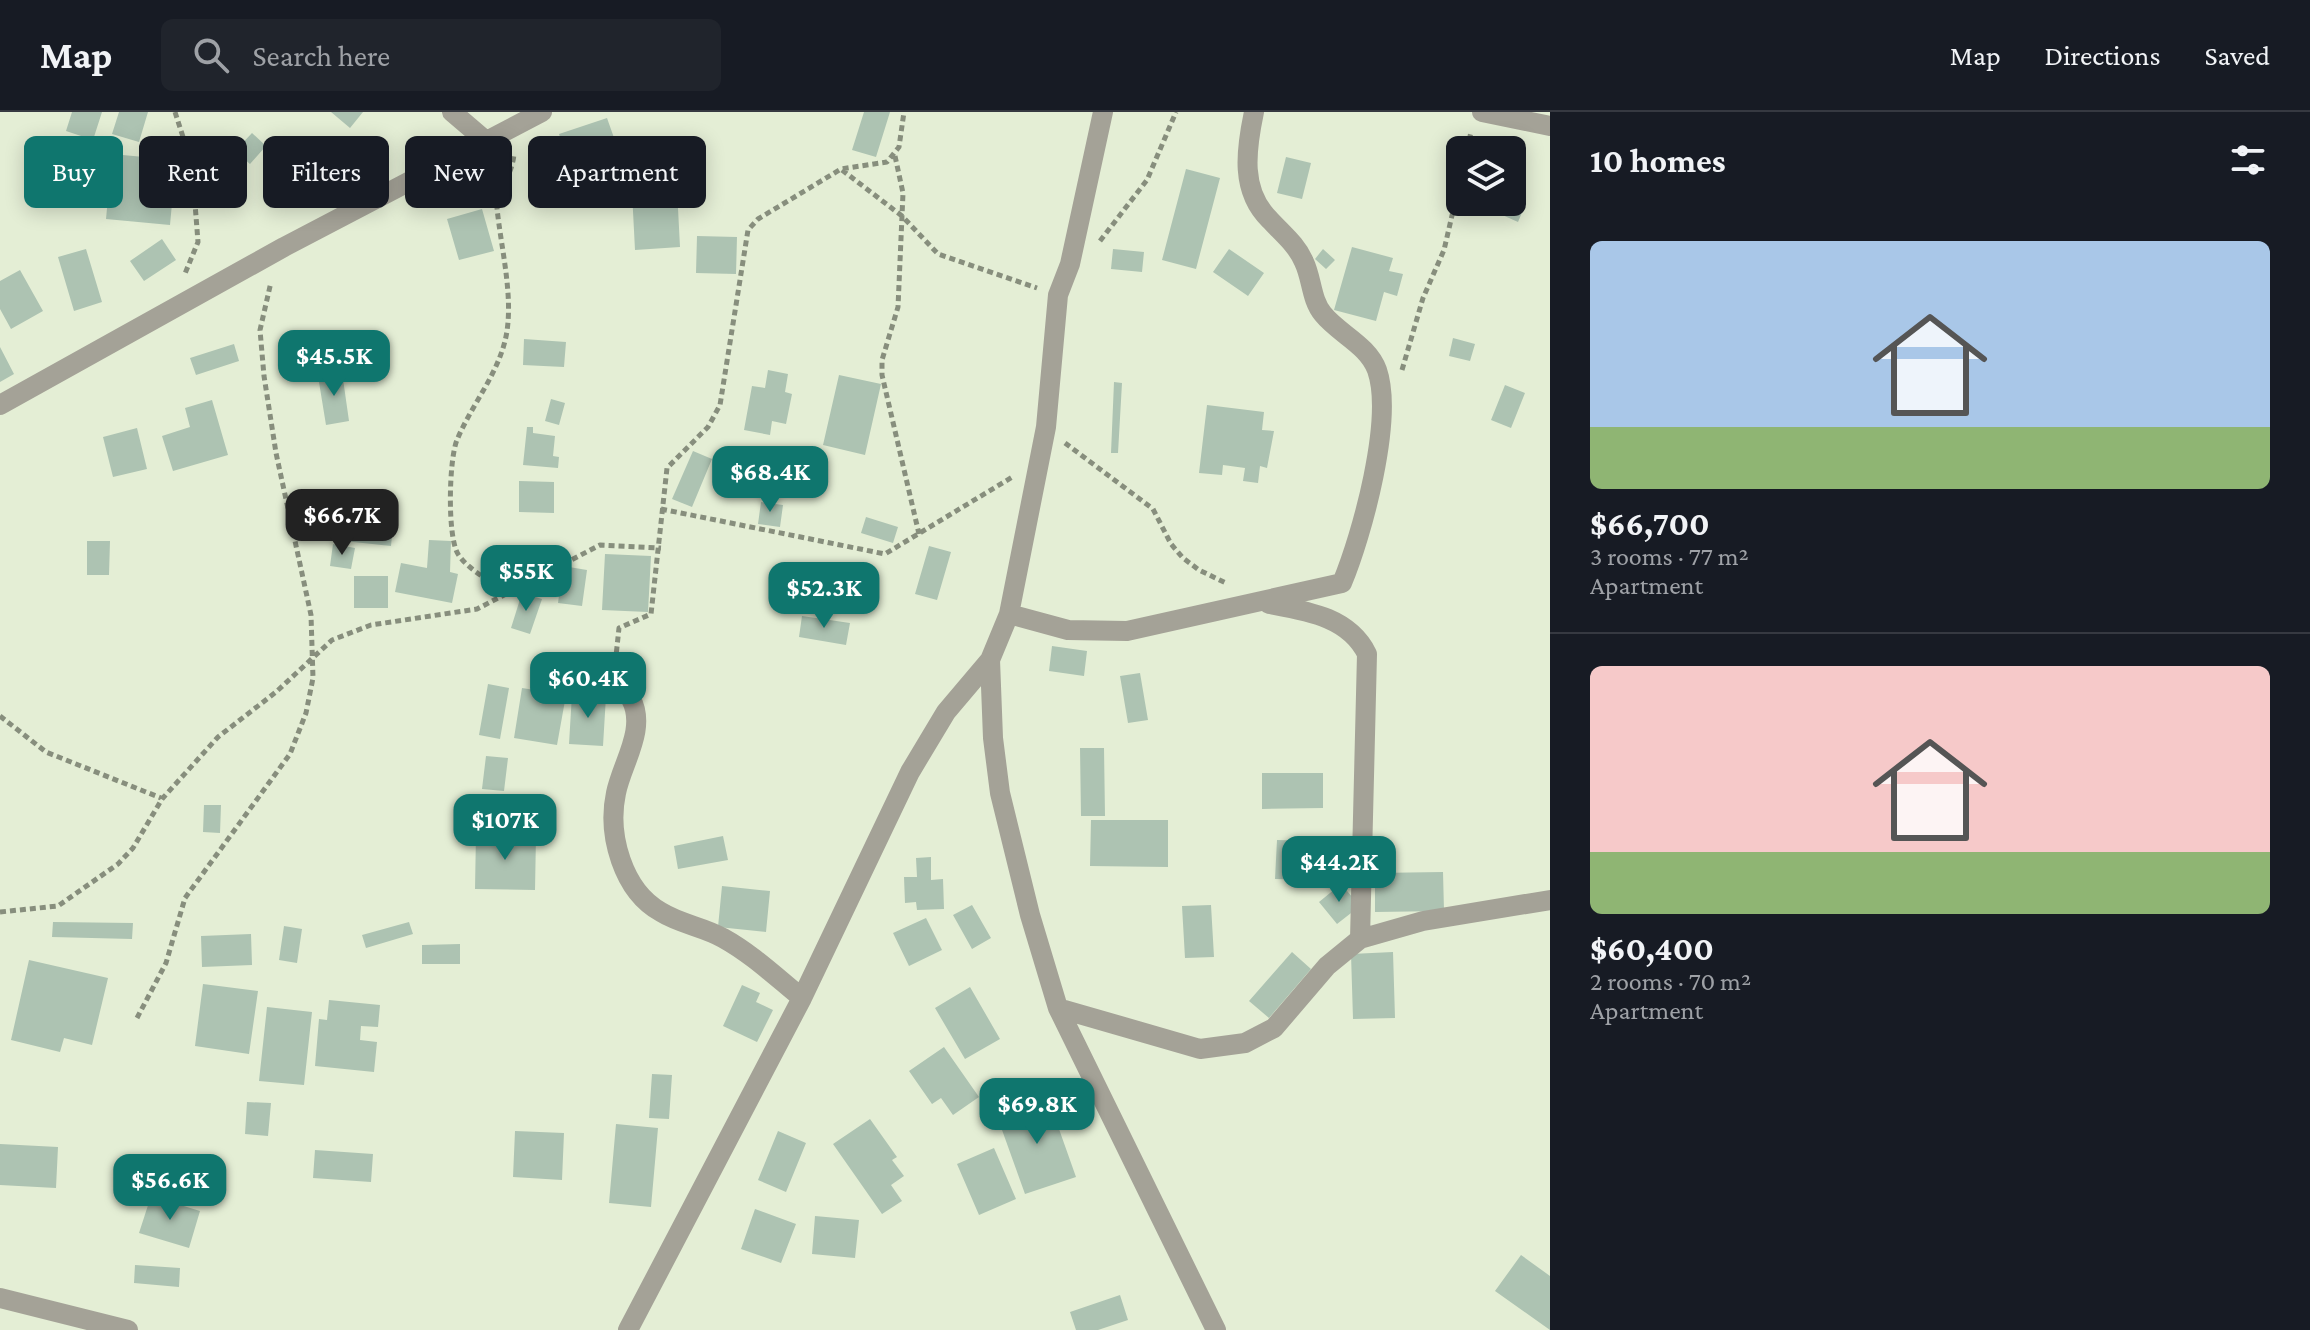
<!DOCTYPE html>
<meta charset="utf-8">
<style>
body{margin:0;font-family:"Crimson Pro",serif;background:#20242c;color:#f1f3f6;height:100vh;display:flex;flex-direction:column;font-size:30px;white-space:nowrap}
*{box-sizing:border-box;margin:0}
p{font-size:26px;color:#9ea1a6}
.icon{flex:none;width:44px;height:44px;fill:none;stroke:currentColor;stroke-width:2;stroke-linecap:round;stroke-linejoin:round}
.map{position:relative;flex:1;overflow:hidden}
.sheet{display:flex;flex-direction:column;background:#171b24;width:760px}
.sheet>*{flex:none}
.hud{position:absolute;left:24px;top:24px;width:760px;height:72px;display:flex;gap:16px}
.fabs{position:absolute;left:1446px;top:24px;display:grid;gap:16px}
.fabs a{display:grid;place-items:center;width:80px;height:80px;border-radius:12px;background:#171b24;box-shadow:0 4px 20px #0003;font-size:40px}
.price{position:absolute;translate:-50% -68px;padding:0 18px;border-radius:16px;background:#0f766e;color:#fff;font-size:26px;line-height:52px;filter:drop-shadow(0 2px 4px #0008)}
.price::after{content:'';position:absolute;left:50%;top:48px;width:24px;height:18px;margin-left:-12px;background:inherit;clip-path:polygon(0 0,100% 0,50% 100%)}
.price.current{background:#222;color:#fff}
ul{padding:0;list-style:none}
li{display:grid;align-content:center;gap:16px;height:424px;padding:0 40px}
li+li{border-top:2px solid #363941}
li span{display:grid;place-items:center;height:248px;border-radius:12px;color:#555}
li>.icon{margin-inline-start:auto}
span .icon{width:144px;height:144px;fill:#fffc;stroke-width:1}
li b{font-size:34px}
h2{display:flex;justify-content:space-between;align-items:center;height:96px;padding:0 40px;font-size:34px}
.chip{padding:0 28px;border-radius:12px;background:#171b24;box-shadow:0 4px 20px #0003;font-size:28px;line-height:72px}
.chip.current{background:#0f766e;color:#fff}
header{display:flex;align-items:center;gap:48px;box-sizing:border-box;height:112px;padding:0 40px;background:#171b24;border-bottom:2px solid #363941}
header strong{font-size:38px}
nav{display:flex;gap:44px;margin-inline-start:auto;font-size:28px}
.search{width:560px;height:72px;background:#20242c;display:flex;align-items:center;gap:20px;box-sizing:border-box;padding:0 28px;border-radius:12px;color:#9ea1a6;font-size:30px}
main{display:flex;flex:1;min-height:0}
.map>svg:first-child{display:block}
.building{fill:#adc3b2}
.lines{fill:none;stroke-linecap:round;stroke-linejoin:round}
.path{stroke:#878e7d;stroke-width:5;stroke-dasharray:6 4;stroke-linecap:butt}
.minor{stroke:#a4a297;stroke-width:20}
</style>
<header>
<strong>Map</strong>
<div class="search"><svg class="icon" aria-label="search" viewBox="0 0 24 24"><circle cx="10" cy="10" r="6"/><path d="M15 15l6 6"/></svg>Search here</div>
<nav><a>Map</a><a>Directions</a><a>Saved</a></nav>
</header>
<main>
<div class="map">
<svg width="1550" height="1218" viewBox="0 0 1550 1218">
<rect width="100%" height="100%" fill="#e4eed5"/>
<path class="building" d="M72,0H102L93,28L66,19Z
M119,0H148L139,30L112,22Z
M331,0H363L350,16Z
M864,0H890L876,45L852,38Z
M607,6L619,40L571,57L559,22Z
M252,21L266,34L250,52L235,39Z
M335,24L374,59L352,83L313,48Z
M112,42L176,48L170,113L106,107Z
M1286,45L1311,51L1302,87L1277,81Z
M1186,57L1220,66L1196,157L1162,148Z
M677,77L680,135L635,138L632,80Z
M1512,85L1526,91L1518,110L1480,93L1481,90H1512Z
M482,97L494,139L459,148L447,107Z
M697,124L737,125L736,162L696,161Z
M162,127L176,148L144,169L130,149Z
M1352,135L1393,146L1389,159L1403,162L1397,184L1384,180L1376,209L1334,198Z
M86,137L102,190L74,199L58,145Z
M1113,137L1144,140L1142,160L1111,157Z
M1229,137L1264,161L1248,184L1213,160Z
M1323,137L1335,148L1326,157L1315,147Z
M20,158L43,199L11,217L0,197V169Z
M1453,226L1475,232L1470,249L1449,244Z
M524,227L566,230L564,255L523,253Z
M234,232L239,249L196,263L190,246Z
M0,235L14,262L0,270Z
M768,258L788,262L785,280L792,282L786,312L772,309L770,323L744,318L752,274L765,276Z
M342,260L349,309L326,313L318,264Z
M839,263L881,272L865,343L823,333Z
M1114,270L1122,271L1118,341H1111Z
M1505,273L1525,281L1511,316L1491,308Z
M551,287L565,291L559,313L545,309Z
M212,288L228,343L173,359L162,324L190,315L185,296Z
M1207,293L1264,300L1262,318L1274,319L1267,356L1260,354L1258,371L1243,369L1245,356L1223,353L1222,363L1199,361Z
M527,315H533V321L555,324L553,344L559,345L558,356L523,353Z
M137,316L147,357L113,365L103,325Z
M693,339L712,347L692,395L672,387Z
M519,369L554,370V401L519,400Z
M348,388L395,392L391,434L344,429Z
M761,390L783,393L780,415L758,412Z
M866,405L898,415L893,431L861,421Z
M429,428L451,429L450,460L458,462L452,491L395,480L401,451L427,456Z
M87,429H110L109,463H87Z
M333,432L355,436L351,457L330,454Z
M929,434L951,440L937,488L915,482Z
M605,442L651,444L648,500L602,498Z
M563,454L587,458L582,494L558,491Z
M354,464H388V496H354Z
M522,481L542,487L530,522L511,516Z
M802,504L850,511L846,533L799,525Z
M1052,534L1087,539L1084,564L1049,559Z
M1140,561L1148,608L1128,611L1120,564Z
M488,572L509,576L500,627L479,623Z
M522,576L566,583L557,633L514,626Z
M572,582L606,584L603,634L569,632Z
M1080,636H1104L1105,704H1081Z
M486,644L508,646L504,679L482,677Z
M1262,661H1323V696L1262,697Z
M204,693H221L220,721L203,720Z
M1091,708H1168V755L1090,754Z
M476,722L536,724L535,778L475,777Z
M723,724L728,748L678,757L674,734Z
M1277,728L1355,730L1354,769L1275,767Z
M931,745V768L943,767L944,797L917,798L916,790L905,791L904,765H917L916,746Z
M1443,760L1444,799L1375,800V761Z
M1341,772L1360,794L1337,812L1319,790Z
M722,774L770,779L766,820L718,815Z
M972,793L991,826L972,837L953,803Z
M1211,793L1214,845L1185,846L1182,794Z
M926,806L942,838L909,854L893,821Z
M53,810L133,811L132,827L52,825Z
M409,810L413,822L366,836L362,823Z
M284,814L302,817L297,851L279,848Z
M251,822L252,853L202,855L201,824Z
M460,832V852H422V833Z
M1292,840L1311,857L1269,906L1249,889Z
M1393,840L1395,906L1353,907L1351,842Z
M29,848L108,866L92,933L64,926L60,940L11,928Z
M203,872L258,879L249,942L195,934Z
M742,873L760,881L756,890L773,898L757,930L723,914Z
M970,875L1000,927L965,947L935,896Z
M329,888L380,893L378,915L361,914L360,928L377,930L374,960L315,954L319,907L327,908Z
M267,895L312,900L304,973L259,969Z
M944,935L979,985L953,1003L941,986L932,992L909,959Z
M652,962L672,963L669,1007L649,1006Z
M1048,986L1076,1065L1025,1082L997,1004Z
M247,990L271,991L268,1024L245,1022Z
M870,1007L897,1045L892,1048L904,1064L891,1073L902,1089L882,1102L833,1032Z
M616,1012L658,1016L651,1095L609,1091Z
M515,1019L564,1021L562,1068L513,1065Z
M778,1019L806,1031L786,1080L758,1068Z
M0,1032L58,1035L56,1076L0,1073Z
M994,1036L1016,1087L979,1103L957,1052Z
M315,1038L373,1042L371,1070L313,1066Z
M151,1084L200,1099L189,1136L139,1121Z
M755,1097L796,1112L781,1151L741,1137Z
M815,1104L859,1108L855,1146L812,1142Z
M1521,1143L1550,1164V1218L1495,1179Z
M135,1153L180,1156L179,1175L134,1171Z
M1120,1183L1128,1208L1098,1218H1076L1070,1200Z"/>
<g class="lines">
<path class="path" d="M175,0L192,53L198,130L184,164
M1467,38L1471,20
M895,44L903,81L898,195L882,248V263L919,422
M842,58L902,104L938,142L1037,176
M1100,129L1147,68L1176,0
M1402,258L1423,186L1444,138L1460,69
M1065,331L1153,397L1171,432L1183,446L1199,458L1226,471
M661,397L885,442L1014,364
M506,480C491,469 468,458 458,442C447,424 449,347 457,328C471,294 496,265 505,229C515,189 501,137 497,96C499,75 512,64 514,42
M620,570L616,544L619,516L651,502L667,356L708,315L720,293L748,118L758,107L841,57L887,50L899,35L904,0
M0,604L46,640L161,686
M0,800L58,794L118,752L133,736L162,687L218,625L276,580L332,528L371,513L477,497L600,433L661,436
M137,906L166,851L185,786L290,642L306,601L313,566L311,503L276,341L264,264L260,218L271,170"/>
<path class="minor" d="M452,0L486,29
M1103,0L1070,152L1058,183L1046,315L1009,502L990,548L993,626L1000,681L1030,803L1058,896L1216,1218
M1482,0L1550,14
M0,293L284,135L542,0
M1269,492C1307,499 1349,505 1367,542L1360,827
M1009,502L1068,518L1127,519L1342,471C1362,423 1394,307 1377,258C1368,233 1339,222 1323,202C1311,188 1312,166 1304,150C1297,133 1283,122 1270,108C1240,79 1246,38 1254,0
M631,587C647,617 622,651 616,681C607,723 623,779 661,800C680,812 704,815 723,826C752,842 776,865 802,886
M1058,896L1200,937L1245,931L1274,916L1327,854L1360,827L1423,809L1550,788
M0,1186L128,1218
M628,1218L802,886L910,660L946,600L990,548"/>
</g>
</svg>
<div class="fabs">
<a><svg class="icon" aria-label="layers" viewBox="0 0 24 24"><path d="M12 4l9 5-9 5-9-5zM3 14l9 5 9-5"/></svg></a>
</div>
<b class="price" style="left:334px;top:286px">$45.5K</b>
<b class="price" style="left:770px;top:402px">$68.4K</b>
<b class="price current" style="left:342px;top:445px">$66.7K</b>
<b class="price" style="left:526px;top:501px">$55K</b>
<b class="price" style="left:824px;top:518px">$52.3K</b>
<b class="price" style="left:588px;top:608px">$60.4K</b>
<b class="price" style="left:505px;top:750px">$107K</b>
<b class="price" style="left:1339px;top:792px">$44.2K</b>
<b class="price" style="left:1037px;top:1034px">$69.8K</b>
<b class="price" style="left:170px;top:1110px">$56.6K</b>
<div class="hud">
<a class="chip current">Buy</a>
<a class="chip">Rent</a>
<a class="chip">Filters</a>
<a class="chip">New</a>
<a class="chip">Apartment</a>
</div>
</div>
<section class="sheet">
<h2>10 homes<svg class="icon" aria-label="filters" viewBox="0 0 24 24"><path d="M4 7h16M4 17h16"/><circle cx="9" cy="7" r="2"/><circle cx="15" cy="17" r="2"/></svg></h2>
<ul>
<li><span style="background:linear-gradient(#a9c7e8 75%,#8fb573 0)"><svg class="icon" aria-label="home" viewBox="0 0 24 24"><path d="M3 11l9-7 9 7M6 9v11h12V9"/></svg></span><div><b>$66,700</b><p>3 rooms · 77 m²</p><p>Apartment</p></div></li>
<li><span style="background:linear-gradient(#f6c9c9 75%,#8fb573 0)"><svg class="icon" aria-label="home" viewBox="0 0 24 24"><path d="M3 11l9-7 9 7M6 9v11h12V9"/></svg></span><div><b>$60,400</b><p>2 rooms · 70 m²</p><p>Apartment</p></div></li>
</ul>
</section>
</main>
